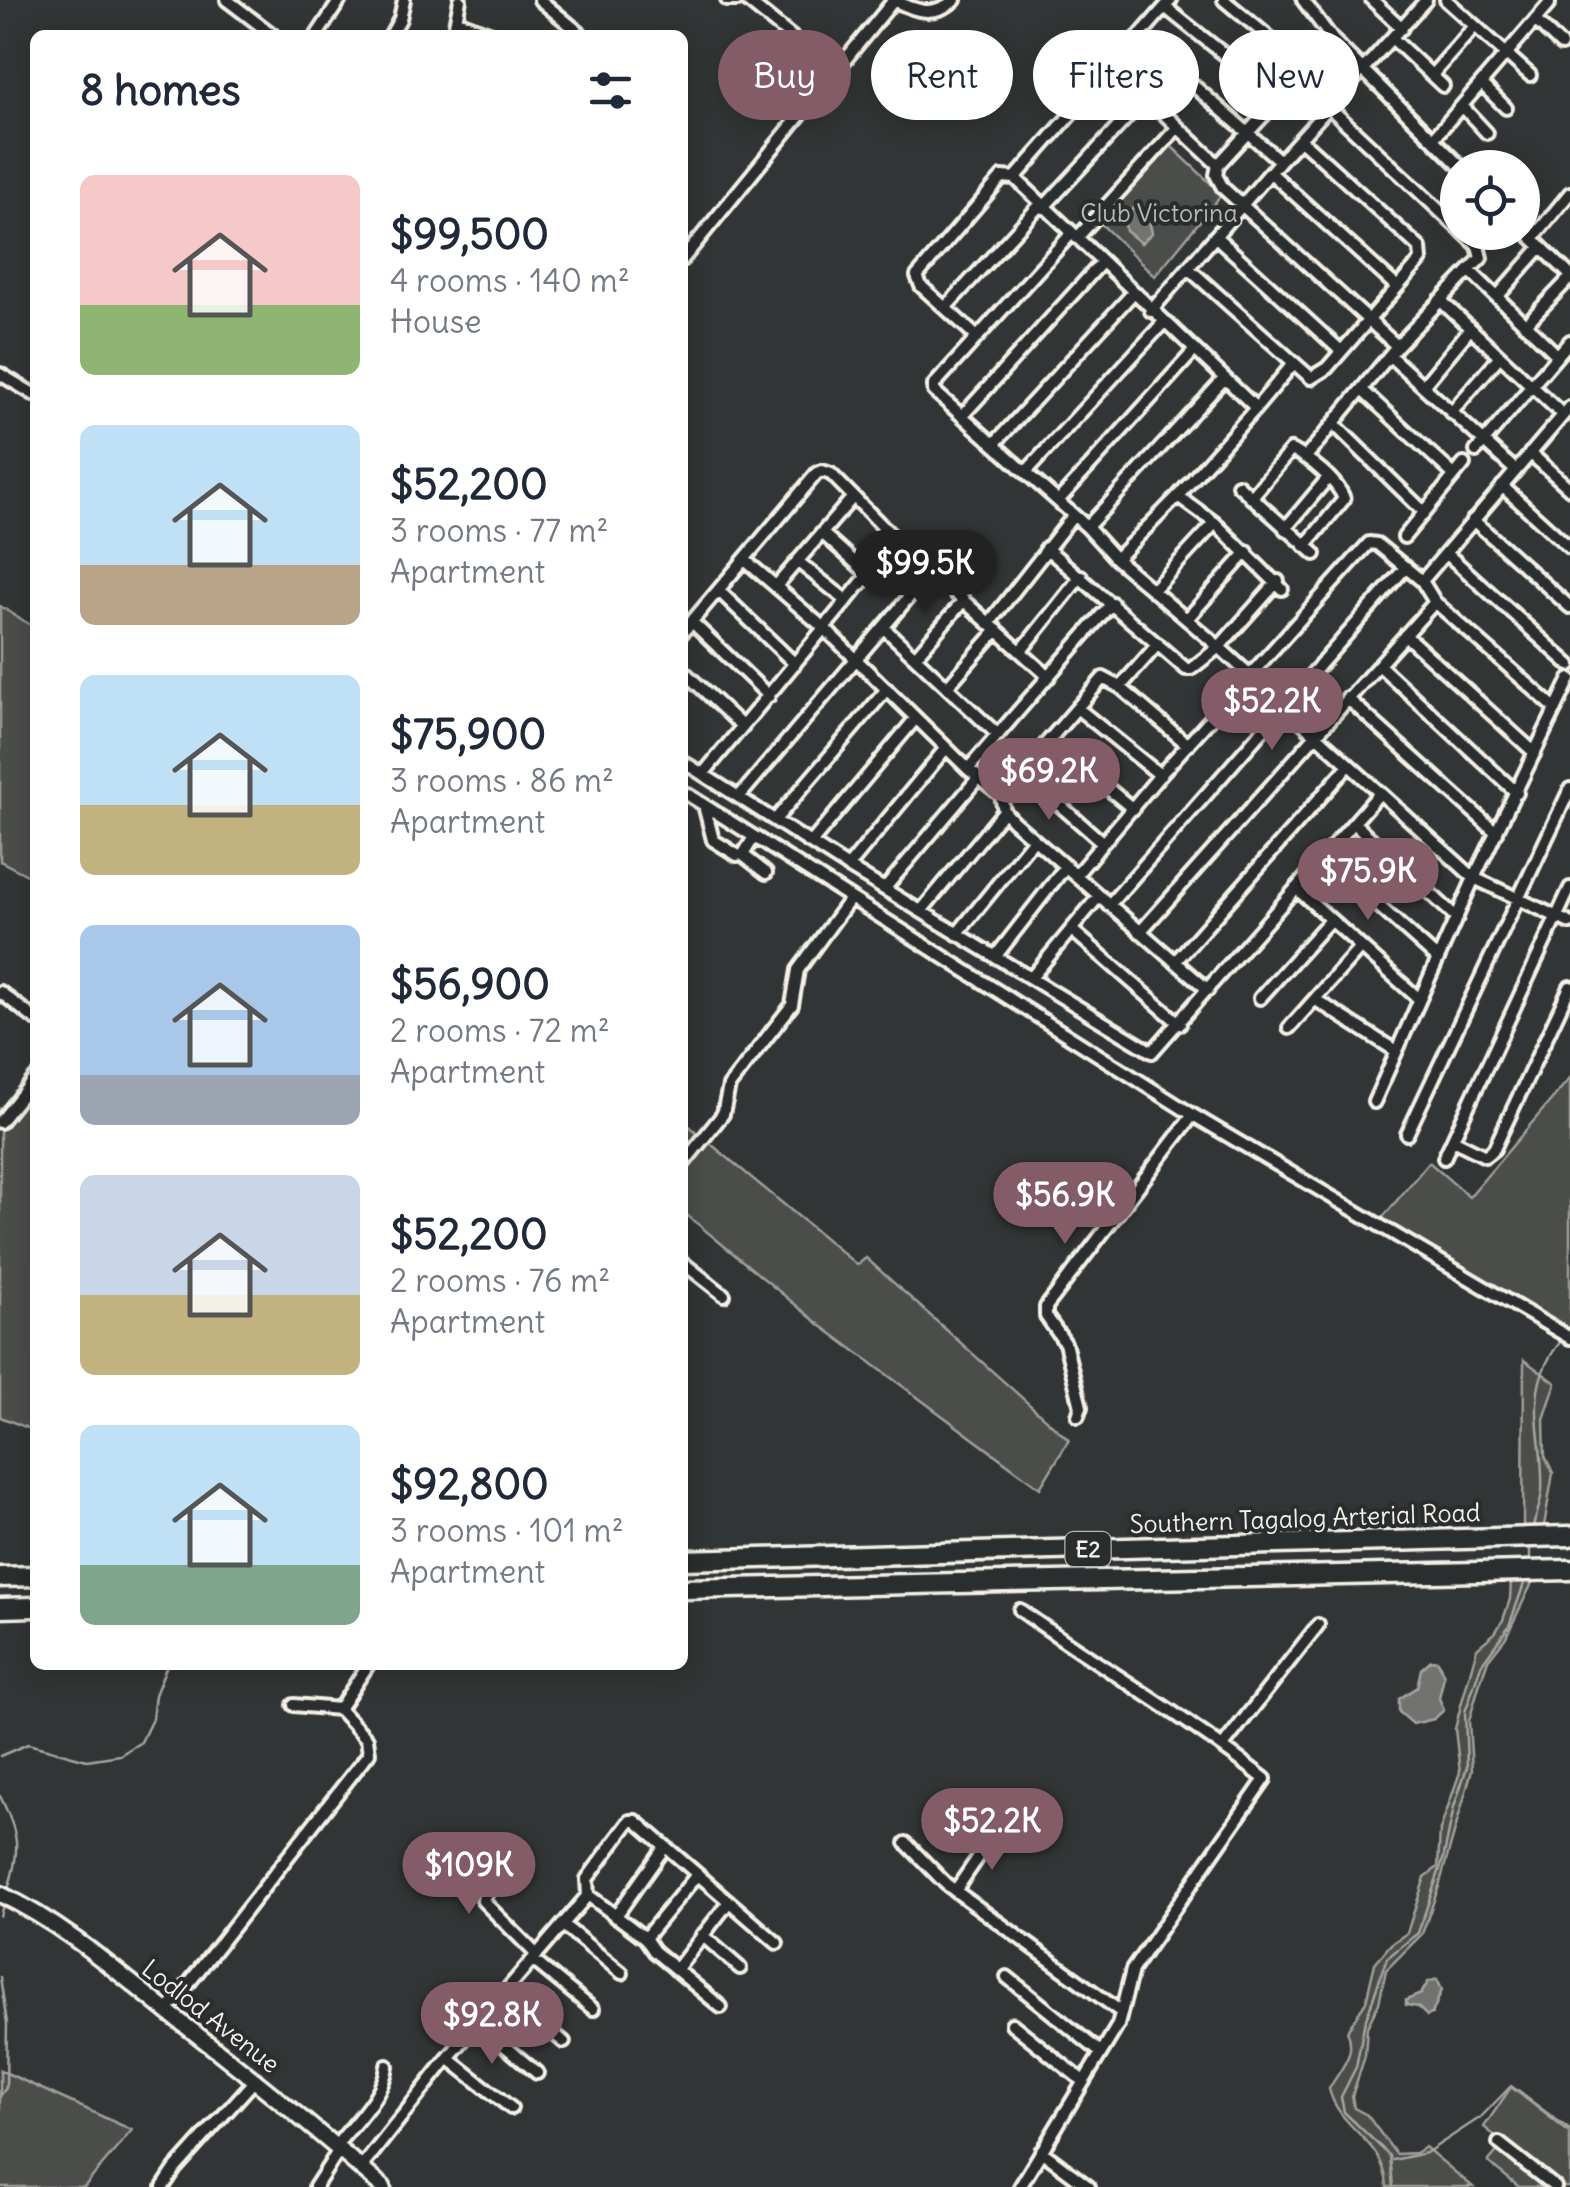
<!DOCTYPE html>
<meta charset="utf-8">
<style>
body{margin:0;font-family:Delius,sans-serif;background:#f2f2f3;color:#1f2937;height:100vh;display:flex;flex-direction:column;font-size:38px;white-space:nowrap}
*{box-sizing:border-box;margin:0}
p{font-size:32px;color:#747a83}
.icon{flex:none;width:55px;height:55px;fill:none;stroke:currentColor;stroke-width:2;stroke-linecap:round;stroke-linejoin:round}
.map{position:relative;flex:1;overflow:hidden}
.drawer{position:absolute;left:30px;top:30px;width:658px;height:1640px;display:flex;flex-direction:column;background:#fff;border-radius:15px;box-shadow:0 5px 25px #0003}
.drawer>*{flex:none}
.banner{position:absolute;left:718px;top:30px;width:702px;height:90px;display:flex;gap:20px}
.controls{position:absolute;left:1440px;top:150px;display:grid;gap:20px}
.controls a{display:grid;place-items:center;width:100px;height:100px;border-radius:50%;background:#fff;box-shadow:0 5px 25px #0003;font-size:50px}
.price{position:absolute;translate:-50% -85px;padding:0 22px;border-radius:35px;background:#845c67;color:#fff;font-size:32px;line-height:65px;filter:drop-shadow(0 2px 5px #0008)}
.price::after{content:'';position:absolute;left:50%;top:60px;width:30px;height:22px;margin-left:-15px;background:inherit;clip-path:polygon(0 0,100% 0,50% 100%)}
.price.active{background:#222;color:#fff}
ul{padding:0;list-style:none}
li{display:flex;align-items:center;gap:30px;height:250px;padding:0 50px}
li span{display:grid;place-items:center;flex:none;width:280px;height:200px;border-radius:15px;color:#555}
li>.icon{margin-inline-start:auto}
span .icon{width:120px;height:120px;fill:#fffc;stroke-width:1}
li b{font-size:42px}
h2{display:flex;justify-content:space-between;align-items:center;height:120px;padding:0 50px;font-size:42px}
.pill{padding:0 35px;border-radius:45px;background:#fff;box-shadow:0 5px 25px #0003;font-size:35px;line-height:90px}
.pill.active{background:#845c67;color:#fff}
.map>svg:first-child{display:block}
.green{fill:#4b4d4c;stroke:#a09f9a;stroke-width:2.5}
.water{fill:#727370;stroke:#a6a5a0;stroke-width:2.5}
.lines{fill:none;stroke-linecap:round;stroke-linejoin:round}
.stream{stroke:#a6a5a0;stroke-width:2.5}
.street-casing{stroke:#f4f1e8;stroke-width:18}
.secondary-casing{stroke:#f4f1e8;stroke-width:21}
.highway-casing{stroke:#f4f1e8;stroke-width:25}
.street{stroke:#2a2d2e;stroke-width:10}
.secondary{stroke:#2a2d2e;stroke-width:14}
.highway{stroke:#2a2d2e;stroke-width:18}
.labels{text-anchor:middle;stroke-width:8;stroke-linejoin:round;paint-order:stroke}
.shield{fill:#2a2d2e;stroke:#b7b6b0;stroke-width:2.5}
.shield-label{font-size:22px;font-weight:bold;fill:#f4f1e8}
.park-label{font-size:25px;fill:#b9b8b1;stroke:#2a2d2e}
.street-label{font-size:25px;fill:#f4f1e8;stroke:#2a2d2e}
</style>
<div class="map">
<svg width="1570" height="2187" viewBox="0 0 1570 2187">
<rect width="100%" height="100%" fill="#323535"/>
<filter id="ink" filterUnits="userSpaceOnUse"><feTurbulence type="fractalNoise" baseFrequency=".01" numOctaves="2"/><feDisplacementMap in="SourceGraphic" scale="20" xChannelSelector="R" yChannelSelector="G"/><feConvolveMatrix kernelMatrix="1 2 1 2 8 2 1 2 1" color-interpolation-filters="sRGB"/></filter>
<g filter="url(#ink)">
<path class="green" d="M1171,146L1222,194L1155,276L1100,223Z
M0,606L35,628V879L0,861Z
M1570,1078V1337L1379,1222L1429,1162L1469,1197Z
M35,1090V1431L0,1417V1116L9,1122Z
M682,1120L857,1265L866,1258L1069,1440L1040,1488L820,1325L683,1212Z
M1524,1360L1556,1383L1544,1419L1545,1456L1553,1473L1544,1526H1523Z
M1511,1581H1533L1506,1637L1488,1660L1479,1686L1469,1721L1472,1770L1439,1886L1422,1934L1386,1970L1379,2003L1367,2027L1365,2056L1352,2096L1354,2108L1367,2115L1396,2154L1415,2153L1425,2147L1473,2187H1387C1385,2140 1339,2130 1329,2089C1339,2070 1358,2054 1347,2031L1366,2001L1375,1963L1391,1944L1407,1933L1425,1877L1438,1867L1440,1830L1460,1772L1455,1729L1461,1705L1477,1648L1495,1633L1503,1620L1510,1599Z
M0,2070L132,2130L84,2187H0Z
M1511,2087L1570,2133V2187H1558L1484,2127Z
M1501,2147L1552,2187H1519L1488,2162Z"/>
<path class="water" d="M1135,207L1149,220L1152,233L1141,243L1126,231L1124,219Z
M1431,1660L1438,1661L1444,1676L1439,1698L1444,1710L1434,1719L1413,1724L1399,1712V1699L1417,1687L1421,1669Z
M1437,1979L1442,1990L1432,2014L1427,2016L1418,2007L1406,2005V2000L1421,1994L1428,1982Z"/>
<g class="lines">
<path class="stream" d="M1532,1529C1536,1516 1541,1504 1542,1491C1545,1435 1519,1390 1562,1340
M1530,1564V1547
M0,1756L28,1744L87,1760L120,1755L141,1742L152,1719L155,1695L167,1665
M0,1796C19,1834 21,1849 8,1889
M0,1916L4,1902
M0,1977L7,2023L6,2088L0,2096
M1393,2160L1426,2153L1481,2117L1511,2086L1570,2130
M1393,2187L1390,2156L1344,2112L1341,2097L1356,2067L1364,2025L1387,1958L1418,1933L1443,1860L1454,1807L1467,1767L1465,1712L1481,1665L1509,1626L1525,1581"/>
<g class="street-casing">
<path id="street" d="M227,0L273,35
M540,0L582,35
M727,0H738
M746,0L835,72
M1171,0L1015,178L1256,408L1178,496L1116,559L1219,647L1474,878L1570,923
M1224,0L1307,69
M1303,0L1333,40L1462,168
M1372,0L1402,28
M1446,0L1530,75
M1165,7L1280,99
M1535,20L1561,45
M457,21L494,35
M317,35L340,0
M391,35L400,19L404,0
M453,35L460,0
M1138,37L1280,161
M1392,38L1443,86
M1333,40L1218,165L1216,175L1223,188L1397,346
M1107,71L1146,97L1218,165
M1432,75L1475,26
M1299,79L1458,228
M1482,84L1506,108
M1462,106L1487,133
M1433,139L1549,4
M1271,173L1396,286
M1043,208L1146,97
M1522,228L1570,275
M1071,234L934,385V391L1087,527L1116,559
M1215,236L1341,351
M1077,238L1177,128
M1533,238L1570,193
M682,260L894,0C917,12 934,17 955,0
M1188,268L1311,378L1327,368L1421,260L1420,248L1300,139
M1470,271L1557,355
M1497,297L1541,247
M1440,300L1563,415
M945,308L1040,205
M1151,311L1280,161L1426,0
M1525,325L1570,278
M976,336L921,286L917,276L1002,177L1015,178
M1390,356L1515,470
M0,374L35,395
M1423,386L1470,329
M1363,391L1454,475
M1256,408L1293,364
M1451,413L1499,357
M963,415L1102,262
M1334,424L1423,511
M995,443L1133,293
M1476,451L1570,341
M1530,453L1570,489
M1305,458L1397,346L1481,258L1478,246L1463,232
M1026,472L1164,322
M1238,485L1315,554
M1502,486L1570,548
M1178,496L1215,523L1282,589
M1251,498L1291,450C1308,457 1338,481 1344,499L1305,546
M1058,501L1194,351
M1473,520L1570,607
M1087,527L1224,379
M1285,529L1327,479
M822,533L868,574
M1404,537L1464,464
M1046,548L1186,669H1191L1219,647L1278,581
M1446,553L1570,665
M745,560L825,629L968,769L1001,795
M797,561L847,601
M1422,581L1570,407
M777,585L853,497
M1154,589L1215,523
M719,591L795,664
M1187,619L1247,552
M692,622L769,696
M990,622L1073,516
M884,628L998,735
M682,633L817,473L822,471L831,474L900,544
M1405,635L1535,753
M1021,651L1081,576
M915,657L964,600
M1379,665L1517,793
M682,670L743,727
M947,687L997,630
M1120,687L1158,644
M1347,698L1497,833
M1077,708L1160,775
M1049,740L1133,809
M1188,745L1120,687L1103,678L1009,786L1001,795L1004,811L1013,821L1208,990
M682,761L848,867L1152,1052L1379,794
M968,769L1112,603
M1022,772L1103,843
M703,774L897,540
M682,791L1193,1115L1570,1338
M739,797L926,577L936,576L1049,677
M704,805L713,840L737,855
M775,820L887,689
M1354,823L1457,918
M754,837L743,855L766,873
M811,843L916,718
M1325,858L1438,959
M848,867L946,748
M1076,875L1160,775L1369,543L1377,544L1422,581L1435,602L1556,709
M885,888L979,777
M1298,890L1419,999
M1109,905L1406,567
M921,911L1004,811
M1072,930L1180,1024
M1140,932L1435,602
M957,934L1034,839
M995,957L1066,866
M1175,962L1349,765
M1031,978L1099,896
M0,992L35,1019
M1260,998L1330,920
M1316,1000L1396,1051
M1289,1028L1360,948
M1374,1102L1474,878L1570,679
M0,1122L35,1078
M1407,1134L1570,789
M1453,1140L1485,1156L1494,1149L1570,987
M1444,1158L1570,888
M682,1165L723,1114L729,1086L792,1005L798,970L850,899
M682,1262L724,1295
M1078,1416L1081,1407L1065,1343L1046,1316V1307L1193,1115
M1020,1610C1101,1668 1187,1717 1265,1779L1132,1970L1118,2025L1020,2187
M294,1705L339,1709
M1223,1746L1318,1625
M906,1843L946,1884L1121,2012
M510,1868L484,1896L483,1901L537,1955
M955,1891L995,1833
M588,1895L645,1938L654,1951L721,2007
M615,1917L664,1848
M563,1925L622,1973
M702,1935L740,1968
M645,1938L696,1876
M533,1960L593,2009
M676,1970L728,1903
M1007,1977L1100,2052
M505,1993L564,2042
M167,2011L369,1753L367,1739L339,1709L368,1665
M479,2024L537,2073
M1012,2024L1083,2081
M448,2058L511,2108
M1499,2143L1555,2187
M335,2147C353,2124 384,2095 387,2066
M1041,2151L1089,2187
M361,2168L448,2058L588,1895L587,1879L630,1821H636L777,1943
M163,2187L175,2169L256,2079
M315,2187L339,2150"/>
</g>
<g class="secondary-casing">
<path id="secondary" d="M0,1894C63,1924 115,1970 169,2013C242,2069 313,2127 383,2187"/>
</g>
<g class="highway-casing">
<path id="highway" d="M682,1560L1570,1536
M0,1577L35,1576
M682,1589L1570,1570
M0,1608L35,1607"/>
</g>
<use href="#street" class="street"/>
<use href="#secondary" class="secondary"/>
<use href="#highway" class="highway"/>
</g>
</g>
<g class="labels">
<rect class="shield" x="1065.5" y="1532" width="45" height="34" rx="8"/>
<g class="shield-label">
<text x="1088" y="1557">E2</text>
</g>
<g class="park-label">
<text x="1159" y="222">Club Victorina</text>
</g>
<g class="street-label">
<text transform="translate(1305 1518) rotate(-2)" y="9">Southern Tagalog Arterial Road</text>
<text transform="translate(211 2016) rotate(38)" y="9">Lodlod Avenue</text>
</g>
</g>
</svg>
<div class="controls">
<a><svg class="icon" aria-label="locate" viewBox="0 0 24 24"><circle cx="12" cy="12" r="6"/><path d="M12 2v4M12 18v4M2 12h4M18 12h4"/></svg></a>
</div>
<b class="price active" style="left:925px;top:615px">$99.5K</b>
<b class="price" style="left:1272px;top:753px">$52.2K</b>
<b class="price" style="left:1049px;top:823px">$69.2K</b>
<b class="price" style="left:1368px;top:923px">$75.9K</b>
<b class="price" style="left:1065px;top:1247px">$56.9K</b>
<b class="price" style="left:992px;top:1873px">$52.2K</b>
<b class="price" style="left:469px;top:1917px">$109K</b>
<b class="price" style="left:492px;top:2067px">$92.8K</b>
<div class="banner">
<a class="pill active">Buy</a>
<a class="pill">Rent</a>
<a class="pill">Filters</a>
<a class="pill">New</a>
</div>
<section class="drawer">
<h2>8 homes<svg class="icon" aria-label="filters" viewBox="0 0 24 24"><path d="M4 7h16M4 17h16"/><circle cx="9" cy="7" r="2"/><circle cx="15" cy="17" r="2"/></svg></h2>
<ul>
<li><span style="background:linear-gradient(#f6c9c9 65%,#8fb573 0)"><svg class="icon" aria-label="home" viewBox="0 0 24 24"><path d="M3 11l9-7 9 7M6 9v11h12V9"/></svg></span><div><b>$99,500</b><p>4 rooms · 140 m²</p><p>House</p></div></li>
<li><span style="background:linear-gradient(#bfe0f5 70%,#b9a48a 0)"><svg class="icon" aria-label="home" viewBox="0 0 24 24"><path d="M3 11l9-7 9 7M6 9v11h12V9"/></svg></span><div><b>$52,200</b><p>3 rooms · 77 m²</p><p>Apartment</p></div></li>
<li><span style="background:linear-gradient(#bfe0f5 65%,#c2b280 0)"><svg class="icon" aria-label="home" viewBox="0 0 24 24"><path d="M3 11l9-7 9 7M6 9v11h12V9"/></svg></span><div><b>$75,900</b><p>3 rooms · 86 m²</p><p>Apartment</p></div></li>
<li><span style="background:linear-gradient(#a9c7e8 75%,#9aa5b1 0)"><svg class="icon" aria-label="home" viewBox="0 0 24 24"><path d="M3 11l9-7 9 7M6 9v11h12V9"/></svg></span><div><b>$56,900</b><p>2 rooms · 72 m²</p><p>Apartment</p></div></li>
<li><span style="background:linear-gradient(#c9d6e8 60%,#c2b280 0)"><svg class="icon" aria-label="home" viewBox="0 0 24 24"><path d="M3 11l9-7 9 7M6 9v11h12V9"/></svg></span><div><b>$52,200</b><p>2 rooms · 76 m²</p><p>Apartment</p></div></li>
<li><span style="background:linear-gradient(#bfe0f5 70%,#7fa58c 0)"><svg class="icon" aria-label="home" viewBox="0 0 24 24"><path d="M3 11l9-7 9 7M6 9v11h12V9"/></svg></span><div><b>$92,800</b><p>3 rooms · 101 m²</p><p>Apartment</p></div></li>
</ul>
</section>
</div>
